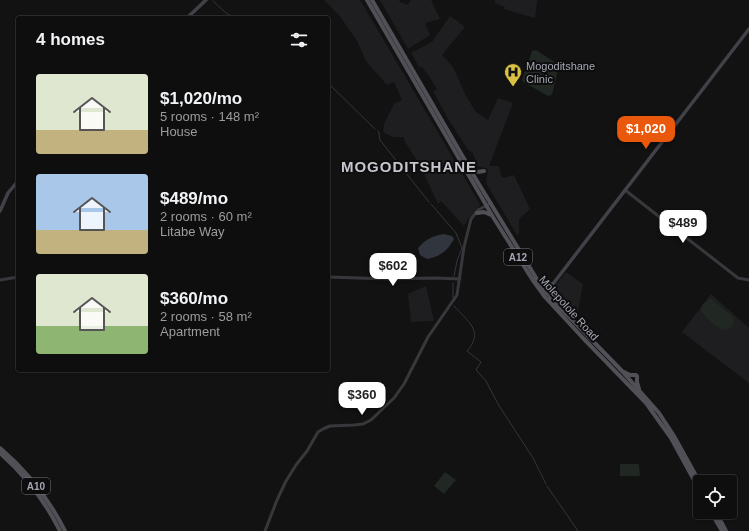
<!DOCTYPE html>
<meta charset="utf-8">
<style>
body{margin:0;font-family:Arial,sans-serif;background:#171717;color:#f1f3f6;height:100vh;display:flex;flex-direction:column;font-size:15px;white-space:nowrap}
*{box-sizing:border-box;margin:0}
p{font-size:13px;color:#9b9c9e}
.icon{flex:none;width:22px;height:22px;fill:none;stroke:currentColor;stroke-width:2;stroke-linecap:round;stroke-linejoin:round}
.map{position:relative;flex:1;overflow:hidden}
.drawer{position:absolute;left:16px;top:16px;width:314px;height:356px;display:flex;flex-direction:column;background:#0e0e0e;border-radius:4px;box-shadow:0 1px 3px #0004,0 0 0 1px #2e2e2e}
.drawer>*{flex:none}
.tools{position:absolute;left:693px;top:475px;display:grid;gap:8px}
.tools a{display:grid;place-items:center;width:44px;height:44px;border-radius:4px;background:#0e0e0e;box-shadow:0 1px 3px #0004,0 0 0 1px #2e2e2e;font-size:20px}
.price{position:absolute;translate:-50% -34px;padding:0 9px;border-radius:8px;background:#fff;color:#222;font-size:13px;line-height:26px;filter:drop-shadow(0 1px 2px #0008)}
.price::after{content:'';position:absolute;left:50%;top:24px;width:12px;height:9px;margin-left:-6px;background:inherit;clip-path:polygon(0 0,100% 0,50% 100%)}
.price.on{background:#ea580c;color:#fff}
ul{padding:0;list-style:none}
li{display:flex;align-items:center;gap:12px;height:100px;padding:0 20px}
li span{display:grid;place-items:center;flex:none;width:112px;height:80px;border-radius:4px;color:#555}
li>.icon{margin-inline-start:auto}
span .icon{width:48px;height:48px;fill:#fffc;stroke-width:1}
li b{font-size:17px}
h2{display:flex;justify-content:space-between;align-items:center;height:48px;padding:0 20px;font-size:17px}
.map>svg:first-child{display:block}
.built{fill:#1e1e20}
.green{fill:#212723}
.water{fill:#31363e}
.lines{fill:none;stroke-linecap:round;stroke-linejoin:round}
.stream{stroke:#31363e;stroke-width:1}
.tertiary{stroke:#38383c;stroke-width:3}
.secondary{stroke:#414247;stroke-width:3.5}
.primary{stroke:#505056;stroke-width:4}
.labels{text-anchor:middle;stroke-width:4;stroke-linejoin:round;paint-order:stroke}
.shield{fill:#0d0d0e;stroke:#777981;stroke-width:1}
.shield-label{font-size:10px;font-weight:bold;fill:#a5a7b2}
.poi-label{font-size:11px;fill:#a5a7b2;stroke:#0d0d0e;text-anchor:start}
.street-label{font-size:11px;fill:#a5a7b2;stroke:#0d0d0e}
.district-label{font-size:15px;font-weight:bold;letter-spacing:1px;fill:#c5c6ce;stroke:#0d0d0e}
</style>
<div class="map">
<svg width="749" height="531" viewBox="0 0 749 531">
<rect width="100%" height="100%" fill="#121213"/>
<path class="built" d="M324,0H359L362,3L480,204L478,208L468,219L464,226L441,201L438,204L419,163L405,142L404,137H393L383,132L384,124L394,104L402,100L394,82L387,85L366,61L357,41L339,15Z
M380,0H399L400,2L408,5L410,1L412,0H431L440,19L425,23L430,35L408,49Z
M495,0H537L535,18L504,9L505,7L495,3Z
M450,16L465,27L442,55L453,67L465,94L475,111L488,120L498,98L513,103L489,166H499L501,176L504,178L514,175L530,209L519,219V234L517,235L486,183L488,169L477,166L473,153L468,150L447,117L433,91L437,90L431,79L422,67H419L411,53L432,42Z
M566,272L583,284L578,311L574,316L555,294V286Z
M426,286L434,321L411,322L408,294Z
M711,294L749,328V383L682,332Z"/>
<path class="green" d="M536,50L559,65L552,95L548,96L525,83L522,80L532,51Z
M709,299H712L733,317L734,323C726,341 709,319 701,312L702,305Z
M620,464H639L640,476H620Z
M445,472L456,480L444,494L434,486Z"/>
<path class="water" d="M444,234L452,236L454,239C448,250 440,257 427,259L420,255L418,248C426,239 432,236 444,234Z"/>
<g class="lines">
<path class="stream" d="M213,1L226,13L235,18
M328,83L375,129
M378,131L379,133L380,140L429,202
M431,204L456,233L462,248L457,261L454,276
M453,298V283
M454,306C467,321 485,331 467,351L481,362L476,370L486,381L498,404L533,458L546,484
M547,486L578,531"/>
<path class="tertiary" d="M625,190L738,278L749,280
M328,277L389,279L435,278L460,279
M0,280L18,277
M265,531L277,500L286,481L296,465L307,451L318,432L323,429L330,426L354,425L363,424L371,420L394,398L404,384L428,337L457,295L464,247L471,219L478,210L491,203"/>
<path class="secondary" d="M187,18L206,0
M0,211L8,193L18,181
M546,293L749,29"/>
<path class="primary" d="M367,0L493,217L532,279L545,297L582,337L646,403L671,438L700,491
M372,0L477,181L538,281L552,299L622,371L659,413L674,436L700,483
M472,168L477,172L484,171
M477,213L484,212L491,215
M540,282L547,285L552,284
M553,286V293L555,301
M624,372L630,375H636
M637,376V382L639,389
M0,448C27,471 49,499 65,531
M0,453C25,475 45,501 60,531
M711,512L722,531
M716,512L726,531"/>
</g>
<defs>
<g id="hospital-pin" transform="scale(0.9)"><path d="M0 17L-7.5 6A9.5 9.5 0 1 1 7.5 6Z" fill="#dac142" stroke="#0d0d0e"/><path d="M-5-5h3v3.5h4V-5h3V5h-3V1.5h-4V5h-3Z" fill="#111"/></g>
</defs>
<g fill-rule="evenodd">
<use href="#hospital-pin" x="513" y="72"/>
</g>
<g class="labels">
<g class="shield">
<rect x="504" y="249" width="28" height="16" rx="3"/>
<rect x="22" y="478" width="28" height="16" rx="3"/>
</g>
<g class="shield-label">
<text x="518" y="261">A12</text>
<text x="36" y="490">A10</text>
</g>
<g class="poi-label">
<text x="526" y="70">Mogoditshane<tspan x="526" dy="13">Clinic</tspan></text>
</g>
<g class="street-label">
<text transform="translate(569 308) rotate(48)" y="4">Molepolole Road</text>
</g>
<g class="district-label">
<text x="409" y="172">MOGODITSHANE</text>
</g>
</g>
</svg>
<div class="tools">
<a><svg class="icon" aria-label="locate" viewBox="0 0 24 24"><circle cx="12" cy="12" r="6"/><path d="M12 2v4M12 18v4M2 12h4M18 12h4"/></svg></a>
</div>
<b class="price on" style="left:646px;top:150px">$1,020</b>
<b class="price" style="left:683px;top:244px">$489</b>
<b class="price" style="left:393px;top:287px">$602</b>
<b class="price" style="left:362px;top:416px">$360</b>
<section class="drawer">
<h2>4 homes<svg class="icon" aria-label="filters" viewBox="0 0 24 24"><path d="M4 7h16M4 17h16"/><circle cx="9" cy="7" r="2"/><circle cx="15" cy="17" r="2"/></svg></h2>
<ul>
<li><span style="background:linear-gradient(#dfe7d0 70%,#c2b280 0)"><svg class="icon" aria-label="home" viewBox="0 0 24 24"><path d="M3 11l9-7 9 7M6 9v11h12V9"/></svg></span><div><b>$1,020/mo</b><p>5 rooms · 148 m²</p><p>House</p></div></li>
<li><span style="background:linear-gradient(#a9c7e8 70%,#c2b280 0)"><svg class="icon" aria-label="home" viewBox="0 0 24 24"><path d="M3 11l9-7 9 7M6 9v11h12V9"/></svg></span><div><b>$489/mo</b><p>2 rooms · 60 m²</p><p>Litabe Way</p></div></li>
<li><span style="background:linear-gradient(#dfe7d0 65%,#8fb573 0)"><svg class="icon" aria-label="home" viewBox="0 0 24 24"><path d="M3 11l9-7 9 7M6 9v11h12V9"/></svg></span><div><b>$360/mo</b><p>2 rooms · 58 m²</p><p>Apartment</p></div></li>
</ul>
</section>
</div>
